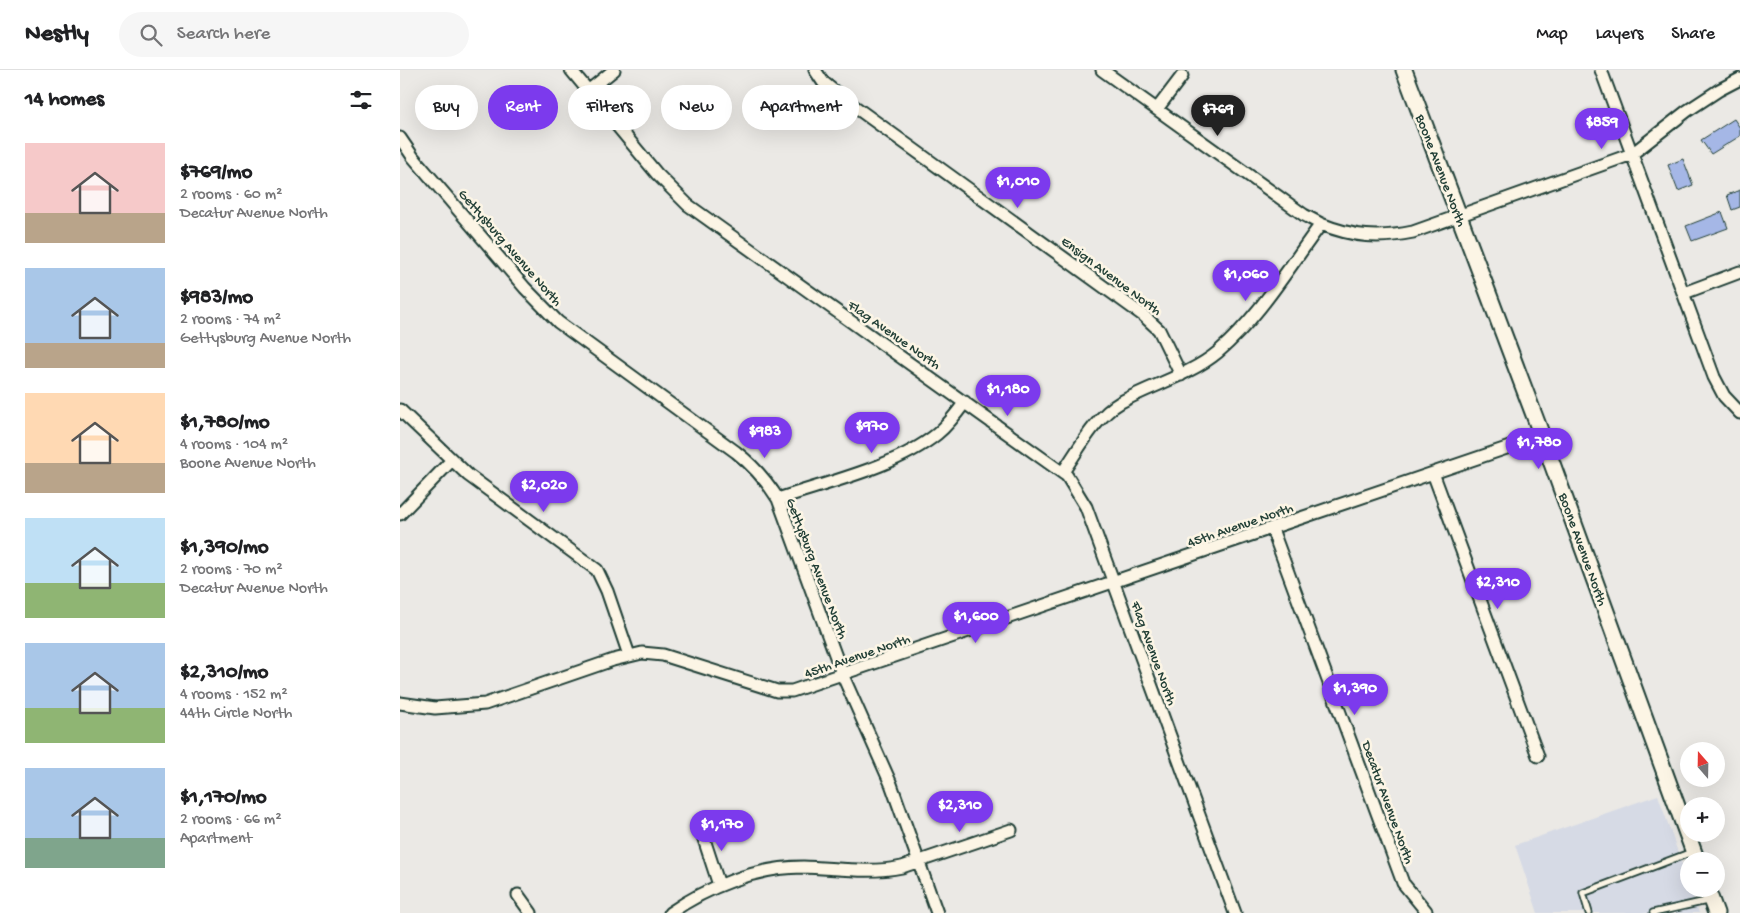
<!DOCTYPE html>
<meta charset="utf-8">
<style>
body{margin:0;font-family:"Gochi Hand",sans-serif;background:#f6f6f6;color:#202124;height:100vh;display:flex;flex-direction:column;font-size:19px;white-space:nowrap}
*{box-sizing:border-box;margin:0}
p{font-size:16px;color:#757577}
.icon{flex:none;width:28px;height:28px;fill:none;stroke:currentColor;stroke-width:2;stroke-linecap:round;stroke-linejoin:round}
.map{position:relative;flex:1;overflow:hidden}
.details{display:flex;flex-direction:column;background:#fff;width:400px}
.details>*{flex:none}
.banner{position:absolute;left:15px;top:15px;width:475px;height:45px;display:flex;gap:10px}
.needle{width:32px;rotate:340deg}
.fabs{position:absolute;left:1280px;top:672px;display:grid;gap:10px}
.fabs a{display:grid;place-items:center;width:45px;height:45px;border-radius:50%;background:#fff;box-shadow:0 5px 20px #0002;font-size:25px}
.price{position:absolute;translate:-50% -42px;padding:0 11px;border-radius:18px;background:#7c3aed;color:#fff;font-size:16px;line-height:32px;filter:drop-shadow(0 1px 2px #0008)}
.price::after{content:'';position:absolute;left:50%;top:30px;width:15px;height:11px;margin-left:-8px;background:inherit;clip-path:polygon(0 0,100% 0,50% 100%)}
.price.selected{background:#222;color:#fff}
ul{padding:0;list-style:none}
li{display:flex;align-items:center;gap:15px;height:125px;padding:0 25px}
li span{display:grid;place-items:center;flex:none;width:140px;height:100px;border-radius:0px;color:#555}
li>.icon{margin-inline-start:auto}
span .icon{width:60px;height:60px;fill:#fffc;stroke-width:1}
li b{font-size:21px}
h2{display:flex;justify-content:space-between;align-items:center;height:60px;padding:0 25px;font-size:21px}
.pill{padding:0 18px;border-radius:22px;background:#fff;box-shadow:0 5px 20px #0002;font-size:18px;line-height:45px}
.pill.selected{background:#7c3aed;color:#fff}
header{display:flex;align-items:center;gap:30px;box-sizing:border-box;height:70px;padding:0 25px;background:#fff;border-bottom:1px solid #e0e0e0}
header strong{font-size:24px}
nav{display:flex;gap:28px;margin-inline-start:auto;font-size:18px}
.search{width:350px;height:45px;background:#f6f6f6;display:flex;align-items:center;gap:12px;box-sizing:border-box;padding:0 18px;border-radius:28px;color:#757577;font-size:19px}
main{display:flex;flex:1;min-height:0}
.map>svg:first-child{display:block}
.built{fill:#d6dae5}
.building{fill:#a5b7e6;stroke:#1f3d34}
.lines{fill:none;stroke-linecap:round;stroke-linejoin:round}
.service-casing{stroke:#1f3d34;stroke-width:9}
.minor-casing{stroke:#1f3d34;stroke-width:15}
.tertiary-casing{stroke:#1f3d34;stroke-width:19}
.service{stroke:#fcf5e5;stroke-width:5.5}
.minor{stroke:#fcf5e5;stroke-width:11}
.tertiary{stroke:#fcf5e5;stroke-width:15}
.labels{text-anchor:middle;stroke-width:5;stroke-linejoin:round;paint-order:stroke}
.street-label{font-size:14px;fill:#1f3d34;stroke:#fcf5e5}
</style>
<header>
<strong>Nestly</strong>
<div class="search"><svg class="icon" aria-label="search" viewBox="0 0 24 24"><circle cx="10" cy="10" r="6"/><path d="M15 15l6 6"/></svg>Search here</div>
<nav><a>Map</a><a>Layers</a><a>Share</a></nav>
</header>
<main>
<section class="details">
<h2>14 homes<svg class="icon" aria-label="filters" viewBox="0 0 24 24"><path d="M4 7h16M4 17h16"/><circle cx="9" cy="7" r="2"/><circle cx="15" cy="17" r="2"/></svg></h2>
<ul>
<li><span style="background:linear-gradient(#f6c9c9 70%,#b9a48a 0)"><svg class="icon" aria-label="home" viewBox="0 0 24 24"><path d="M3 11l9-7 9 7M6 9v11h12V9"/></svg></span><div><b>$769/mo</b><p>2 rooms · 60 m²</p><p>Decatur Avenue North</p></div></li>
<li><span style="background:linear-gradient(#a9c7e8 75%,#b9a48a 0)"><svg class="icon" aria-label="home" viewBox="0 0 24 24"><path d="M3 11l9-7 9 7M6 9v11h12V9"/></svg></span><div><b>$983/mo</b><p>2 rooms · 74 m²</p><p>Gettysburg Avenue North</p></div></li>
<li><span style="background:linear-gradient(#ffd9b3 70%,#b9a48a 0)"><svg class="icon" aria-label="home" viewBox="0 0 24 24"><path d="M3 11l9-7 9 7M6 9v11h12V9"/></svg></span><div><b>$1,780/mo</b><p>4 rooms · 104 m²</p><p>Boone Avenue North</p></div></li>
<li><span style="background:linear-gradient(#bfe0f5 65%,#8fb573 0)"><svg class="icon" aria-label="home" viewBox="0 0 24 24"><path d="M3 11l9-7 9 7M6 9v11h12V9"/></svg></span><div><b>$1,390/mo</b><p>2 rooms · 70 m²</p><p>Decatur Avenue North</p></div></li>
<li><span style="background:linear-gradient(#a9c7e8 65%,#8fb573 0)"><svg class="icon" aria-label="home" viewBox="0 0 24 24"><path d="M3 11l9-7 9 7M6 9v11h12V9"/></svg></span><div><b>$2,310/mo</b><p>4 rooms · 152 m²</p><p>44th Circle North</p></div></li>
<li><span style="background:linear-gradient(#a9c7e8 70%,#7fa58c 0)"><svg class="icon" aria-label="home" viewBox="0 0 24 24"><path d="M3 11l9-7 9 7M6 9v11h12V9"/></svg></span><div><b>$1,170/mo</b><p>2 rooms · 66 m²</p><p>Apartment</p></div></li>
</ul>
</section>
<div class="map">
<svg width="1340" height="843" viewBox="0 0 1340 843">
<rect width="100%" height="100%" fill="#ebe9e5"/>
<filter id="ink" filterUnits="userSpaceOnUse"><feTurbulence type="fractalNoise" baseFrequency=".02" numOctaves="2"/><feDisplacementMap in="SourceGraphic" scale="10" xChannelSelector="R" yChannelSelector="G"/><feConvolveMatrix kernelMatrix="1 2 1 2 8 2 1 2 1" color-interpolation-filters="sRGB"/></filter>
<g filter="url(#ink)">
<path class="built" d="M1258,725L1299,843H1138L1115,775Z"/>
<path class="building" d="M1334,49L1340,58V66L1311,84L1301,70Z
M1283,89L1293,115L1278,121L1268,95Z
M1340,120V137L1332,140L1327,125Z
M1322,142L1328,158L1292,171L1286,156Z"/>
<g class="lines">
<g class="service-casing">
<path id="service" d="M1189,843L1183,823L1292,782
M1253,843L1311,830"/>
</g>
<g class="minor-casing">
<path id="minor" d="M171,0L257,104L288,135L667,406L686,437L835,843
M415,0L423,12L440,26L744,246L759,260L781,305
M702,0L904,145L921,154
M1201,0L1314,307L1324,326L1340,343
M188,21L214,0
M757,39L782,6
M0,68L13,87L125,218L158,252L336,382C354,396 366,410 378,429L443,606L491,714L537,843
M1284,223L1340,202
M0,340L68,405L197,500L207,521L229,585
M663,402C679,379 695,347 721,332C753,314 789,306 818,282C859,247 889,197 921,154C953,167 979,169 1013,162L1232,84L1287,41L1319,20L1340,9
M1033,403L1138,686
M378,429C428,412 496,397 537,364C548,355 557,343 565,332
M0,444L51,391
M872,459L1003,813L1026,841
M0,633L35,638L85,634L213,590L242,583L263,585L377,621H392L1142,366
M300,757L319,815
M118,825L131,843
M270,843C307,817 357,797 403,797C436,798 469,804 502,797L611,760"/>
</g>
<g class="tertiary-casing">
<path id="tertiary" d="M1004,0L1142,366L1297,791
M1307,819L1316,843"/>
</g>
<use href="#service" class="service"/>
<use href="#minor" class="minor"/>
<use href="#tertiary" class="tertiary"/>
</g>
</g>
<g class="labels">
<g class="street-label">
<text transform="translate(1042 100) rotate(69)" y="5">Boone Avenue North</text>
<text transform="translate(111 177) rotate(49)" y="5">Gettysburg Avenue North</text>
<text transform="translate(712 205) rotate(37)" y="5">Ensign Avenue North</text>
<text transform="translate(495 264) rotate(35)" y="5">Flag Avenue North</text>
<text transform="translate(840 454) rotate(-19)" y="5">45th Avenue North</text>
<text transform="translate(1184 479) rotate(70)" y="5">Boone Avenue North</text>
<text transform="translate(418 498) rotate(69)" y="5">Gettysburg Avenue North</text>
<text transform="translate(755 583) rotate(70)" y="5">Flag Avenue North</text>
<text transform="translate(457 585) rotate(-19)" y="5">45th Avenue North</text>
<text transform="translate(989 732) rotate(70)" y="5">Decatur Avenue North</text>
</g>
</g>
</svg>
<div class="fabs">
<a><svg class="needle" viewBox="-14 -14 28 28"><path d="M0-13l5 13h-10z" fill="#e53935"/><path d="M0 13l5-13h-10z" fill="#757577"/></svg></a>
<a>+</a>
<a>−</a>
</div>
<b class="price selected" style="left:818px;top:67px">$769</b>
<b class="price" style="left:1202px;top:80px">$859</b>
<b class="price" style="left:618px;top:139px">$1,010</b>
<b class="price" style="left:846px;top:232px">$1,060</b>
<b class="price" style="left:608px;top:347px">$1,180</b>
<b class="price" style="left:472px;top:384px">$970</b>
<b class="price" style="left:365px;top:389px">$983</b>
<b class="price" style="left:1139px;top:400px">$1,780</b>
<b class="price" style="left:144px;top:443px">$2,020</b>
<b class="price" style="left:1098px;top:540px">$2,310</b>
<b class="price" style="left:576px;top:574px">$1,600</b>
<b class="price" style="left:955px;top:646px">$1,390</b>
<b class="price" style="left:560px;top:763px">$2,310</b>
<b class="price" style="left:322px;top:782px">$1,170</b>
<div class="banner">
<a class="pill">Buy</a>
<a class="pill selected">Rent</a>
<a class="pill">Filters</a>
<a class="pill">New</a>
<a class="pill">Apartment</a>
</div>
</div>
</main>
